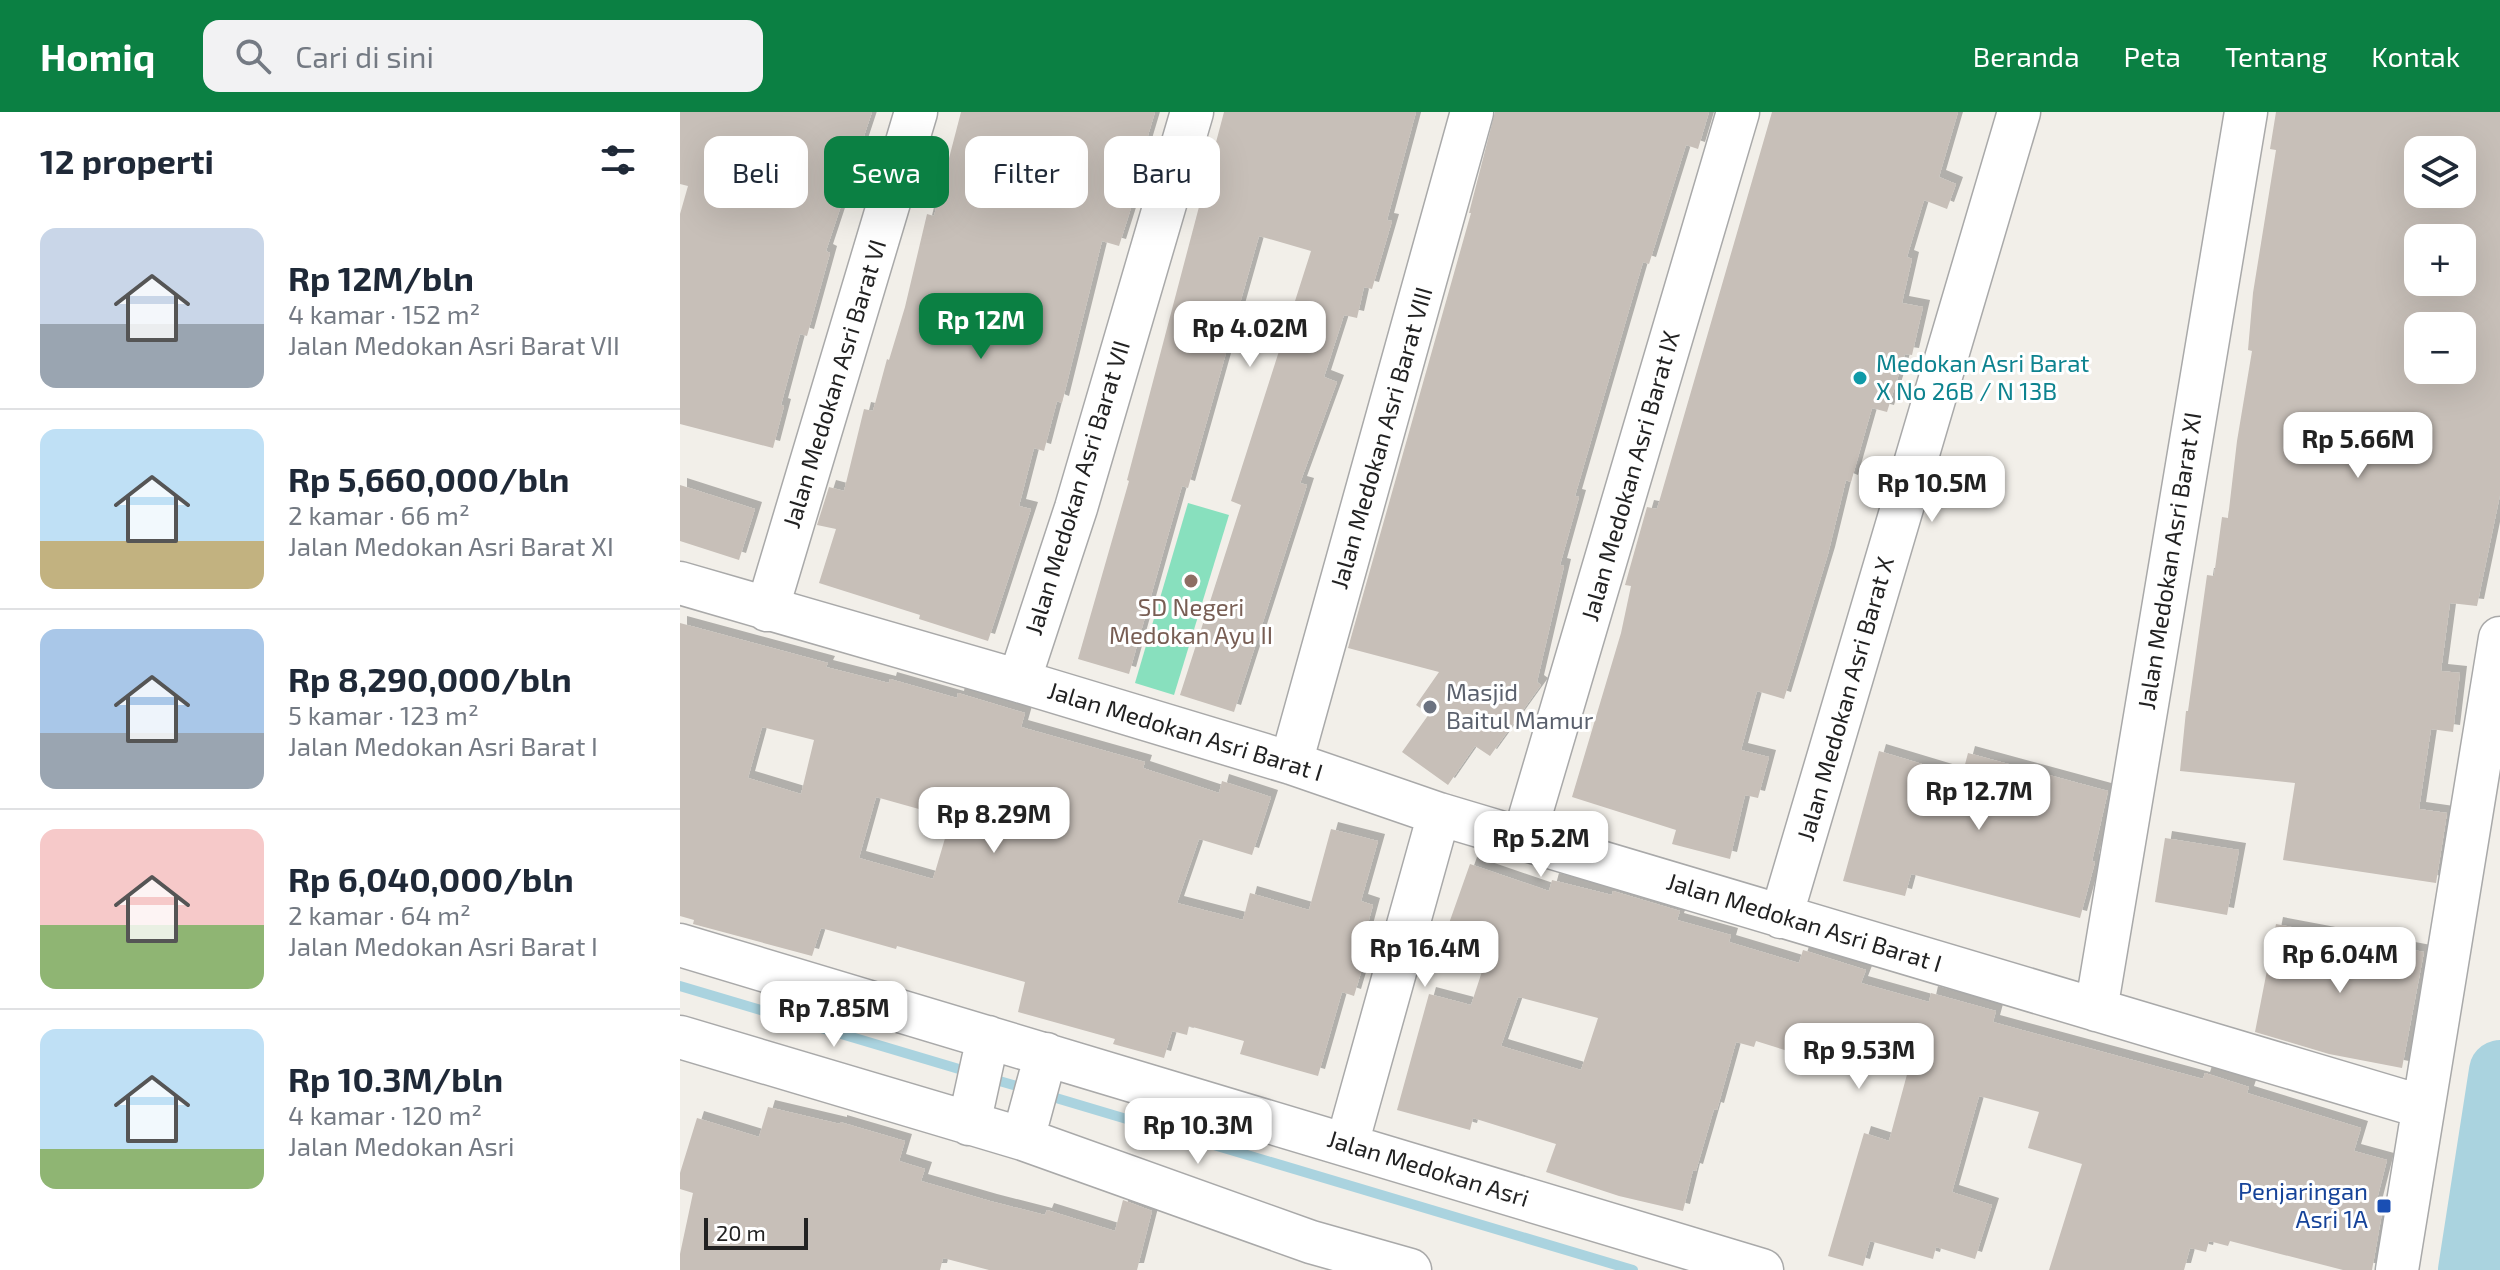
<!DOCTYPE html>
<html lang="id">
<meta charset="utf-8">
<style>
body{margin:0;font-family:"Exo 2",sans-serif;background:#f2f2f3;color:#1f2937;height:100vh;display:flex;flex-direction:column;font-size:30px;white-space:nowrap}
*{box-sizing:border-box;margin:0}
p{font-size:26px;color:#747a83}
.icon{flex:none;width:44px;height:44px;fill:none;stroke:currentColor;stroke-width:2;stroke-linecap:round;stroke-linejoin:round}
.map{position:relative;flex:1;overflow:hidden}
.side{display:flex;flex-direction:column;background:#fff;width:680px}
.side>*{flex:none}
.guide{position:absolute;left:24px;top:24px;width:760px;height:72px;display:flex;gap:16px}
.controls{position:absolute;left:1724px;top:24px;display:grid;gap:16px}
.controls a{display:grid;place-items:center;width:72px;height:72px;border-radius:16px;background:#fff;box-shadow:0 8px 32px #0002;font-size:40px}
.scale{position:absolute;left:24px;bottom:20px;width:104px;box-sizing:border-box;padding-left:8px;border:4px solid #222;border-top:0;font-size:22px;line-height:28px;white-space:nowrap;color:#222;-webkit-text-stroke:6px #fff;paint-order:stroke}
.price{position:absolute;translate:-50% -68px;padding:0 18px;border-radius:16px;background:#fff;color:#222;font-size:26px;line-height:52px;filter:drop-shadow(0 2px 4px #0008)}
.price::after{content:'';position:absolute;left:50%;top:48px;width:24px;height:18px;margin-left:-12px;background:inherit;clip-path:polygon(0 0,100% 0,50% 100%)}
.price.on{background:#0b8043;color:#fff}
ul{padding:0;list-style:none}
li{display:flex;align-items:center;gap:24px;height:200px;padding:0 40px}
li+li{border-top:2px solid #e0e1e3}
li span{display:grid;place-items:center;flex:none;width:224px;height:160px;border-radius:16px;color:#555}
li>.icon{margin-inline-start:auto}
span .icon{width:96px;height:96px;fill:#fffc;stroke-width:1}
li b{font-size:34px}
h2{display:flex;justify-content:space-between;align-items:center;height:96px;padding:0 40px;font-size:34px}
.pill{padding:0 28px;border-radius:16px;background:#fff;box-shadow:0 8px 32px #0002;font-size:28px;line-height:72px}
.pill.on{background:#0b8043;color:#fff}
header{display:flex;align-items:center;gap:48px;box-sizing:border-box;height:112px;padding:0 40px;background:#0b8043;color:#fff}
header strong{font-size:38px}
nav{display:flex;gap:44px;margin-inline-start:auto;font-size:28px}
.search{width:560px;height:72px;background:#f2f2f3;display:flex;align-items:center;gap:20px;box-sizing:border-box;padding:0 28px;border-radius:16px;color:#747a83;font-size:30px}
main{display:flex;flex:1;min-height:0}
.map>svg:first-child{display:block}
.pitch{fill:#88e0be}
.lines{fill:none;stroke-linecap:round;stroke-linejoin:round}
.stream{stroke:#aad3df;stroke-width:10}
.river{stroke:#aad3df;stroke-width:62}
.building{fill:#c7bfb8;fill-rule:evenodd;filter:url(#shadow)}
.minor-casing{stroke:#a9a9a9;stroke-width:45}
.minor{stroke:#fff;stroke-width:42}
.culture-dot{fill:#0f9aa8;stroke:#fff;stroke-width:3}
.education-dot{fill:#8d6e63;stroke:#fff;stroke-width:3}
.worship-dot{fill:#6b7280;stroke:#fff;stroke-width:3}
.transit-dot{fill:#1a4fb4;stroke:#fff;stroke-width:3}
.labels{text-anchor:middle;stroke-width:6;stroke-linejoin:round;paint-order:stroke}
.culture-label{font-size:24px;fill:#0d838f;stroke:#fff;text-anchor:start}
.street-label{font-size:24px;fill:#222;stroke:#fff}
.education-label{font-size:24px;fill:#785e54;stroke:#fff}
.worship-label{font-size:24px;fill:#5b616d;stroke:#fff;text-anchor:start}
.transit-label{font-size:24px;fill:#164399;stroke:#fff;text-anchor:end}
</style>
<header>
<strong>Homiq</strong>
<div class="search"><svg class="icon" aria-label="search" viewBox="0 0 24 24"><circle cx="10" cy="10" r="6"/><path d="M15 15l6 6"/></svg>Cari di sini</div>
<nav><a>Beranda</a><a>Peta</a><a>Tentang</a><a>Kontak</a></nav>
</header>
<main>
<section class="side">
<h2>12 properti<svg class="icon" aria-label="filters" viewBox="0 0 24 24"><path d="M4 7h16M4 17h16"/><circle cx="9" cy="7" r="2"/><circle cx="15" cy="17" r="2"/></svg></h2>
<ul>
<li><span style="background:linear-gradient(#c9d6e8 60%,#9aa5b1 0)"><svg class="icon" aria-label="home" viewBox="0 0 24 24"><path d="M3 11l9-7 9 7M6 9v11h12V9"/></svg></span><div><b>Rp 12M/bln</b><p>4 kamar · 152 m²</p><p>Jalan Medokan Asri Barat VII</p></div></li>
<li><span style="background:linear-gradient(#bfe0f5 70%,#c2b280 0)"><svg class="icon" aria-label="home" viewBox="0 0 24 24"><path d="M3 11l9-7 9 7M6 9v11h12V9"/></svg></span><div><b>Rp 5,660,000/bln</b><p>2 kamar · 66 m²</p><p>Jalan Medokan Asri Barat XI</p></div></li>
<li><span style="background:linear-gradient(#a9c7e8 65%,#9aa5b1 0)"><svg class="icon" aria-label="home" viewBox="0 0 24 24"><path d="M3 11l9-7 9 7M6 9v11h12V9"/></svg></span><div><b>Rp 8,290,000/bln</b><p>5 kamar · 123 m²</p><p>Jalan Medokan Asri Barat I</p></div></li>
<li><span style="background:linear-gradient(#f6c9c9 60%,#8fb573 0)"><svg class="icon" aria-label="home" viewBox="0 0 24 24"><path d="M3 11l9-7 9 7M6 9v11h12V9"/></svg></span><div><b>Rp 6,040,000/bln</b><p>2 kamar · 64 m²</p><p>Jalan Medokan Asri Barat I</p></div></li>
<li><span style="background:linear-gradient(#bfe0f5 75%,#8fb573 0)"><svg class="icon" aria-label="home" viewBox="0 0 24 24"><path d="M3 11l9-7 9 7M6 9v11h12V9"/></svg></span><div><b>Rp 10.3M/bln</b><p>4 kamar · 120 m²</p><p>Jalan Medokan Asri</p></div></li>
</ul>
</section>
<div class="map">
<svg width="1820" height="1158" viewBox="0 0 1820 1158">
<defs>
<filter id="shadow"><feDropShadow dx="7" dy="-7" stdDeviation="0" flood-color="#0004"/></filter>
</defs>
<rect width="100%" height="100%" fill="#f2efe9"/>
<path class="pitch" d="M508,391L549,403L494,583L455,571Z"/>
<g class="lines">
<path class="stream" d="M0,874L289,960
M309,966L347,977
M366,983L953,1158"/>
<path class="river" d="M1789,1158L1820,959"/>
</g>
<path class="building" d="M0,0H192L146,139L150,141L127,224L120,222L101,293L104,294L93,336L0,312V102L8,74L0,72Z
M281,0H475L458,57L463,58L439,134L422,129L382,291L377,289L364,339L354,336L339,394L351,397L308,529L239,507L240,503L139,471L156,417L137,413L149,375L164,379L184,297L193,299L207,247L209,248L225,195L247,102L254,104Z
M544,0H736L707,108L712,109L692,177L684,175L677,206L664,203L644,265L657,270L620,371L627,373L554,600L500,583L561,393L551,389L631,139L579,124L508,376L502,374L449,562L398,547L449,369L447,368Z
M815,0H1029L1018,37L1006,33L969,152L963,150L895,384L899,385L880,453L884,454L857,570L861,573L810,644L795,634L768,673L722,640L749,602L736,593L759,560L668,536L791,101H789Z
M1092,0H1278L1259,65L1276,72L1267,97L1244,88L1227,145L1232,147L1222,191L1243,195L1232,243L1225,242L1207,300L1192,296L1171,370L1166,368L1148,442L1104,587L1077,579L1061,638L1089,645L1078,686L1065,683L1050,747L992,732L996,718L892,685L941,521L951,474L945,473L967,395L977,397Z
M1596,0H1820V383L1797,494L1770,491L1761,559L1780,561L1773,620L1751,617L1739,697L1767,701L1756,771L1603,748L1615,671L1500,659L1506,599H1508L1527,463L1534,464L1542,405L1548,406L1557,329L1572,239L1568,238L1573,181L1596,38L1590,37ZM1738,38H1782V82H1738ZM1738,126H1782V170H1738ZM1738,214H1782V258H1738Z
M0,373L75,397L59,448L0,429Z
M0,511L148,551L146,555L209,571L210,567L277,586L278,581L345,601L341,615L465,650L463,656L539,681L542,669L591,685L572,743L519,727L497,791L563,808L570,781L629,798L651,717L698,729L681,789L693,793L679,845L685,847L674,884L662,880L638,964L560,942L564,929L509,914L507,923L492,919L484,946L433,932L435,927L338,900L345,870L217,834L216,837L141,816L132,844L13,812L14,808L0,804ZM82,615L134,628L121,682L68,666ZM196,685L271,706L253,767L179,746Z
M1199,639L1282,664L1288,641L1428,679L1412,749L1415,750L1400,806L1231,762L1225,784L1163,769Z
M1485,726L1559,738L1547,803L1475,790Z
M790,752L869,779L872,768L932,783L933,779L1000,799L997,808L1051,823L1049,830L1119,851L1123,838L1186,858L1181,871L1249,890L1251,881L1316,899L1313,910L1523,967L1525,961L1569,975L1567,981L1681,1016L1674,1039L1707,1048L1694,1099L1702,1101L1692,1158H1663L1550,1129L1548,1134L1529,1129L1526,1140L1510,1136L1504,1158H1369L1402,1052L1348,1036L1359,1000L1299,984L1272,1080L1312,1093L1295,1147L1256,1135L1253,1147L1190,1129L1183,1154L1148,1144L1184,1021L1209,1029L1229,955L1161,937L1156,954L1076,929L1074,935L1056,930L1037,998L1034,997L1016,1059L1013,1058L1003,1099L939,1084L866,1060L876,1032L793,1006L790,1018L717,998L749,882L791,893L811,832L767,817ZM838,885L918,906L901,958L821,934Z
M1596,812L1744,840L1722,956L1649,942L1575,920Z
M88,995L160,1012V1010L225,1029L219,1049L245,1057L241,1069L310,1089L365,1103L367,1098L435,1119L443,1088L472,1099L457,1158H309L263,1146L260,1158H0V1142L13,1081L0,1077V1061L17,1006L79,1025Z"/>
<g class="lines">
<g class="minor-casing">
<path id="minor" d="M0,471L339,569L611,651L759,702L1743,995
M87,498L236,0
M339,569L396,396L512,0
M611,651L792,0
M843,728L1058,0
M1101,805L1339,0
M0,833L1082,1158
M1416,898L1566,0
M0,925L343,1027L631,1130L730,1158
M289,1012L308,925
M343,1027L366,942
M667,1032L759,702
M1717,1158L1820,526"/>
</g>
<use href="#minor" class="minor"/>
</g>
<circle class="culture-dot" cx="1180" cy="266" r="8"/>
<circle class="education-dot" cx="511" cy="469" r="8"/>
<circle class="worship-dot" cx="750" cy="595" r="8"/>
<rect class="transit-dot" x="1696" y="1086" width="16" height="16" rx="4"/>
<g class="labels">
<g class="culture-label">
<text x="1196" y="260">Medokan Asri Barat<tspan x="1196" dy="28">X No 26B / N 13B</tspan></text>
</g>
<g class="street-label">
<text transform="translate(155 272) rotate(-73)" y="8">Jalan Medokan Asri Barat VI</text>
<text transform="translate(702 326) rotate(-74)" y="8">Jalan Medokan Asri Barat VIII</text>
<text transform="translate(951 364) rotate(-74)" y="8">Jalan Medokan Asri Barat IX</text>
<text transform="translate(398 376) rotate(-73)" y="8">Jalan Medokan Asri Barat VII</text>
<text transform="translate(1490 449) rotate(-81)" y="8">Jalan Medokan Asri Barat XI</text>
<text transform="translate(1166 587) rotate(-74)" y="8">Jalan Medokan Asri Barat X</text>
<text transform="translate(505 620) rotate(17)" y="8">Jalan Medokan Asri Barat I</text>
<text transform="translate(1124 811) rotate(17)" y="8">Jalan Medokan Asri Barat I</text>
<text transform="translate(748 1057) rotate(17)" y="8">Jalan Medokan Asri</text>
</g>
<g class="education-label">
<text x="511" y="504">SD Negeri<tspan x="511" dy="28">Medokan Ayu II</tspan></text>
</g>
<g class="worship-label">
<text x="766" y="589">Masjid<tspan x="766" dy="28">Baitul Mamur</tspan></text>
</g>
<g class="transit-label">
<text x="1688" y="1088">Penjaringan<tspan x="1688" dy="28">Asri 1A</tspan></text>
</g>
</g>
</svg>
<div class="controls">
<a><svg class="icon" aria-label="layers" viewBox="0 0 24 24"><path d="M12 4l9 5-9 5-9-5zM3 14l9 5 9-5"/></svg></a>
<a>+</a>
<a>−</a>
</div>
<div class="scale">20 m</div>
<b class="price on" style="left:301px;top:249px">Rp 12M</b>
<b class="price" style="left:570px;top:257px">Rp 4.02M</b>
<b class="price" style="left:1678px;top:368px">Rp 5.66M</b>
<b class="price" style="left:1252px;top:412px">Rp 10.5M</b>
<b class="price" style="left:1299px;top:720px">Rp 12.7M</b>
<b class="price" style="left:314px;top:743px">Rp 8.29M</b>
<b class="price" style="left:861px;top:767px">Rp 5.2M</b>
<b class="price" style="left:745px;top:877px">Rp 16.4M</b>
<b class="price" style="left:1660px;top:883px">Rp 6.04M</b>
<b class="price" style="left:154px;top:937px">Rp 7.85M</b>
<b class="price" style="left:1179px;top:979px">Rp 9.53M</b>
<b class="price" style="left:518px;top:1054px">Rp 10.3M</b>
<div class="guide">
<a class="pill">Beli</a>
<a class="pill on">Sewa</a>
<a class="pill">Filter</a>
<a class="pill">Baru</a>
</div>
</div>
</main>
